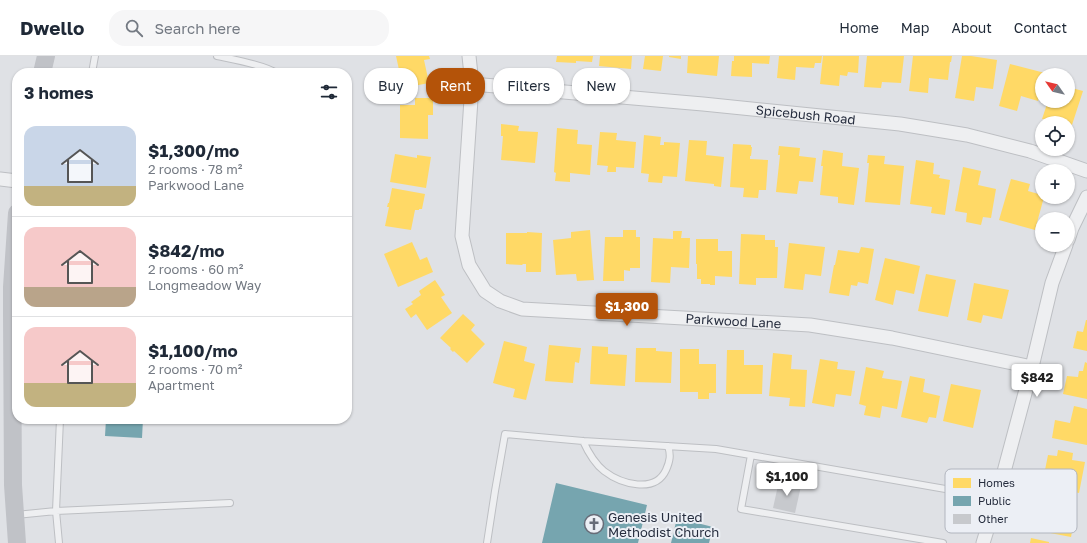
<!DOCTYPE html>
<meta charset="utf-8">
<style>
body{margin:0;font-family:"Golos Text",sans-serif;background:#f6f6f7;color:#1f2937;height:100vh;display:flex;flex-direction:column;font-size:15px;white-space:nowrap}
*{box-sizing:border-box;margin:0}
p{font-size:13px;color:#747a83}
.icon{flex:none;width:22px;height:22px;fill:none;stroke:currentColor;stroke-width:2;stroke-linecap:round;stroke-linejoin:round}
.map{position:relative;flex:1;overflow:hidden}
.details{position:absolute;left:12px;top:12px;width:340px;height:356px;display:flex;flex-direction:column;background:#fff;border-radius:16px;box-shadow:0 1px 3px #0004}
.details>*{flex:none}
.guide{position:absolute;left:364px;top:12px;width:380px;height:36px;display:flex;gap:8px}
.needle{width:26px;rotate:304deg}
.controls{position:absolute;left:1035px;top:12px;display:grid;gap:8px}
.controls a{display:grid;place-items:center;width:40px;height:40px;border-radius:50%;background:#fff;box-shadow:0 1px 3px #0004;font-size:20px}
.price{position:absolute;translate:-50% -34px;padding:0 9px;border-radius:4px;background:#fff;color:#222;font-size:13px;line-height:26px;filter:drop-shadow(0 1px 2px #0008)}
.price::after{content:'';position:absolute;left:50%;top:24px;width:12px;height:9px;margin-left:-6px;background:inherit;clip-path:polygon(0 0,100% 0,50% 100%)}
.price.current{background:#b45309;color:#fff}
ul{padding:0;list-style:none}
li{display:flex;align-items:center;gap:12px;height:100px;padding:0 12px}
li+li{border-top:1px solid #e0e1e3}
li span{display:grid;place-items:center;flex:none;width:112px;height:80px;border-radius:12px;color:#555}
li>.icon{margin-inline-start:auto}
span .icon{width:48px;height:48px;fill:#fffc;stroke-width:1}
li b{font-size:17px}
h2{display:flex;justify-content:space-between;align-items:center;height:48px;padding:0 12px;font-size:17px}
.tag{padding:0 14px;border-radius:16px;background:#fff;box-shadow:0 1px 3px #0004;font-size:14px;line-height:36px}
.tag.current{background:#b45309;color:#fff}
header{display:flex;align-items:center;gap:24px;box-sizing:border-box;height:56px;padding:0 20px;background:#fff;border-bottom:1px solid #e0e1e3}
header strong{font-size:19px}
nav{display:flex;gap:22px;margin-inline-start:auto;font-size:14px}
.search{width:280px;height:36px;background:#f6f6f7;display:flex;align-items:center;gap:10px;box-sizing:border-box;padding:0 14px;border-radius:16px;color:#747a83;font-size:15px}
.map>svg:first-child{display:block}
.homes{fill:#ffd966}
.public{fill:#76a5af}
.building{fill:#c7c9cd}
.lines{fill:none;stroke-linecap:round;stroke-linejoin:round}
.service-casing{stroke:#bdbfc3;stroke-width:8}
.minor-casing{stroke:#bdbfc3;stroke-width:15}
.service{stroke:#eeeff1;stroke-width:6}
.minor{stroke:#eeeff1;stroke-width:13}
.secondary{stroke:#c0c2c7;stroke-width:18}
.labels{text-anchor:middle;stroke-width:4;stroke-linejoin:round;paint-order:stroke}
.street-label{font-size:13px;fill:#262d3e;stroke:#eceff5}
.poi-label{font-size:13px;fill:#262d3e;stroke:#eceff5;text-anchor:start}
.key{fill:#eceff5;stroke:#b1b5be;stroke-width:1}
.key-label{font-size:11px;fill:#262d3e}
</style>
<header>
<strong>Dwello</strong>
<div class="search"><svg class="icon" aria-label="search" viewBox="0 0 24 24"><circle cx="10" cy="10" r="6"/><path d="M15 15l6 6"/></svg>Search here</div>
<nav><a>Home</a><a>Map</a><a>About</a><a>Contact</a></nav>
</header>
<div class="map">
<svg width="1087" height="487" viewBox="0 0 1087 487">
<rect width="100%" height="100%" fill="#dfe1e5"/>
<path class="homes" d="M396,0H429L430,3L424,4L429,27L403,32Z
M557,0H593L592,6L576,5V7L556,6Z
M600,0H632L631,13L599,10Z
M645,0H663L661,15L643,13Z
M669,0H681V3L669,1Z
M688,0H719L717,20L687,17Z
M734,0H770L769,8L752,7V21L731,20L732,5H734Z
M779,0H822L821,7H815L814,12L796,11L795,24L777,22Z
M823,0H859L858,17L848,16L847,20L840,19L839,30L820,28Z
M867,0H904L901,27L882,26L881,32L864,31Z
M913,0H952L951,6H950L948,24L929,22L928,37L909,35Z
M962,0H971L997,4L993,33L976,31L974,45L955,42Z
M1010,8L1045,17V19H1042V30L1038,45L1021,40L1017,55L999,50Z
M1068,31L1083,35L1071,72L1068,71V67H1057L1042,63L1048,45H1068Z
M415,42H433V59H428V83L400,82V49H415Z
M501,68L519,70L518,75L538,76L535,107L501,104L503,80H501Z
M557,72L578,74L577,88L592,89L590,119L570,117V126L555,125L556,117L554,116Z
M600,76L617,77L616,84L636,86L634,112L616,111V116H607L608,110L597,109Z
M644,79L661,81L660,89H664V86L680,87L677,121L663,120L662,127L648,126L649,118L641,117Z
M689,84L707,85L706,99L724,101L721,131L714,130V128L685,125Z
M733,88L751,89V91H752L751,100H750V103L768,104L766,134H759L758,142L743,141L744,132L730,131Z
M779,90L800,92L799,100L816,102L813,126L799,125L797,138L776,136L780,99H778Z
M823,94L843,97L842,110L859,112L854,149L838,147V141L820,139L823,110H821Z
M395,98L417,102V99L431,101L426,132L390,126Z
M868,99L885,100L884,108L904,110L900,149L865,146L869,107H867Z
M916,104L934,107L933,118L940,119L939,122L950,124L945,159L931,157L932,151L910,148Z
M963,111L981,115L978,129L996,133L991,162L983,161L981,169L966,166L967,157L955,155Z
M1011,123L1030,128L1028,135L1042,139V141H1044L1035,174L999,164Z
M392,132L425,138L422,153H419V154H415L411,174L385,170L389,151H387L388,147H389Z
M590,174L594,224L577,225L576,218L556,219L553,184L571,182V176Z
M623,174H636V181H640V212H630V215L624,214V225H603L605,181H623Z
M673,175H682L681,182H690L689,212L671,211L670,227L651,226L653,182L673,183Z
M527,176L542,177L541,216H526V208H523L522,209L506,208V177H527Z
M741,178L765,179V184H775V191H778L777,222H756V229L739,228Z
M696,183H718V195H732V221L715,220V229H710V228H701V223H697V208H696Z
M412,186L420,204L427,201L433,216L398,231L384,198Z
M789,187L825,191L821,220L805,218L803,234L784,232Z
M861,191L874,193L868,228L858,226L857,230L851,229L849,240L829,237L834,209H835L838,194L859,197Z
M885,202L920,210L914,238L896,234L893,249L875,244Z
M926,218L956,224L948,261L918,255Z
M435,224L445,239L441,241L452,257L427,274L416,258L411,262L405,253L413,248L411,246L421,239L419,235Z
M974,227L1009,234L1002,263L983,259L981,267L967,264Z
M463,258L475,269L471,274L485,288L467,307L454,295L453,296L450,293L451,292L440,282Z
M1086,264H1087V295L1073,292L1077,275L1083,276Z
M504,285L527,291L524,305L535,308L526,344L513,341L515,333L493,327Z
M549,289L581,292L579,307L575,306L573,327L545,325Z
M592,290L608,291V298L627,299L625,330L590,328Z
M636,292H656V295L672,296L671,327L635,326Z
M680,293H699V308H716V337H709V343H698V336H680Z
M727,294H744V309H763L762,338H726Z
M773,297L792,299L791,313L807,314L805,351L789,350L790,342L769,340Z
M820,303L838,306L837,313L855,315L851,340L836,338L834,351L812,347Z
M1085,306L1087,307V343L1063,338L1067,320L1078,321L1079,315H1083Z
M866,311L884,315L882,322L902,325L897,353L882,350L880,362L864,359L866,350L859,348Z
M910,320L925,323L923,336L940,340L936,362L929,361L927,367L901,361Z
M951,328L981,334L973,372L943,365Z
M1074,350L1087,353V389L1052,382L1055,364L1070,367Z
M1058,394L1073,397L1072,404L1085,406L1079,437L1042,429L1048,399L1057,400Z
M1051,440L1073,445L1071,458L1075,459L1071,481L1029,473L1032,455L1047,458Z
M1031,482L1049,486V487H1030Z"/>
<path class="public" d="M106,363H143L142,382L105,380Z
M556,427L647,449L638,487H542Z
M677,462L713,471L709,487H671Z"/>
<path class="building" d="M779,425L801,430L795,457L773,452Z"/>
<g class="lines">
<g class="service-casing">
<path id="service" d="M217,0C231,3 266,9 276,17
M92,17L95,0
M60,363L56,455L230,447
M583,385C588,396 594,407 604,415C621,428 655,438 666,414C670,405 671,399 668,390
M751,399L741,453L943,487
M16,459L56,455L59,487
M487,487L495,435L505,378L583,385L716,393L997,442"/>
</g>
<g class="minor-casing">
<g id="minor">
<path id="s1" d="M469,0L472,28L462,180L469,209L485,235L500,245L522,253L810,269L892,282L1032,311"/>
<path id="s2" d="M472,28L703,48L900,68L967,79L1030,95L1087,115"/>
<path d="M0,123L17,125"/>
<path d="M1068,184L1072,172L1087,141"/>
<path d="M983,487L997,442L1032,311L1052,227L1066,189"/>
</g>
</g>
<use href="#service" class="service"/>
<use href="#minor" class="minor"/>
<path class="secondary" d="M42,17L46,0
M17,157L12,231V258L13,429L17,487"/>
</g>
<defs>
<g id="church-ring" transform="scale(1)"><circle r="9.5" fill="#eceff5" stroke="#676c78" stroke-width="1.5"/><path d="M-1.2-6h2.4v3.5h3.3v2.4h-3.3V6h-2.4V-.1h-3.3v-2.4h3.3Z" fill="#676c78"/></g>
</defs>
<g fill-rule="evenodd">
<use href="#church-ring" x="594" y="468"/>
</g>
<g class="labels">
<g class="street-label">
<text dy="5" stroke="none"><textPath href="#s2" startOffset="335">Spicebush Road</textPath></text>
<text dy="5" stroke="none"><textPath href="#s1" startOffset="494">Parkwood Lane</textPath></text>
</g>
<g class="poi-label">
<text x="608" y="466">Genesis United<tspan x="608" dy="15">Methodist Church</tspan></text>
</g>
</g>
<rect x="945" y="413" width="132" height="64" rx="6" class="key"/>
<rect x="953" y="422" width="18" height="10" fill="#ffd966"/>
<rect x="953" y="440" width="18" height="10" fill="#76a5af"/>
<rect x="953" y="458" width="18" height="10" fill="#c7c9cd"/>
<g class="key-label">
<text x="978" y="431">Homes</text>
<text x="978" y="449">Public</text>
<text x="978" y="467">Other</text>
</g>
</svg>
<div class="controls">
<a><svg class="needle" viewBox="-14 -14 28 28"><path d="M0-13l5 13h-10z" fill="#e53935"/><path d="M0 13l5-13h-10z" fill="#747a83"/></svg></a>
<a><svg class="icon" aria-label="locate" viewBox="0 0 24 24"><circle cx="12" cy="12" r="6"/><path d="M12 2v4M12 18v4M2 12h4M18 12h4"/></svg></a>
<a>+</a>
<a>−</a>
</div>
<b class="price current" style="left:627px;top:271px">$1,300</b>
<b class="price" style="left:1037px;top:342px">$842</b>
<b class="price" style="left:787px;top:441px">$1,100</b>
<div class="guide">
<a class="tag">Buy</a>
<a class="tag current">Rent</a>
<a class="tag">Filters</a>
<a class="tag">New</a>
</div>
<section class="details">
<h2>3 homes<svg class="icon" aria-label="filters" viewBox="0 0 24 24"><path d="M4 7h16M4 17h16"/><circle cx="9" cy="7" r="2"/><circle cx="15" cy="17" r="2"/></svg></h2>
<ul>
<li><span style="background:linear-gradient(#c9d6e8 75%,#c2b280 0)"><svg class="icon" aria-label="home" viewBox="0 0 24 24"><path d="M3 11l9-7 9 7M6 9v11h12V9"/></svg></span><div><b>$1,300/mo</b><p>2 rooms · 78 m²</p><p>Parkwood Lane</p></div></li>
<li><span style="background:linear-gradient(#f6c9c9 75%,#b9a48a 0)"><svg class="icon" aria-label="home" viewBox="0 0 24 24"><path d="M3 11l9-7 9 7M6 9v11h12V9"/></svg></span><div><b>$842/mo</b><p>2 rooms · 60 m²</p><p>Longmeadow Way</p></div></li>
<li><span style="background:linear-gradient(#f6c9c9 70%,#c2b280 0)"><svg class="icon" aria-label="home" viewBox="0 0 24 24"><path d="M3 11l9-7 9 7M6 9v11h12V9"/></svg></span><div><b>$1,100/mo</b><p>2 rooms · 70 m²</p><p>Apartment</p></div></li>
</ul>
</section>
</div>
